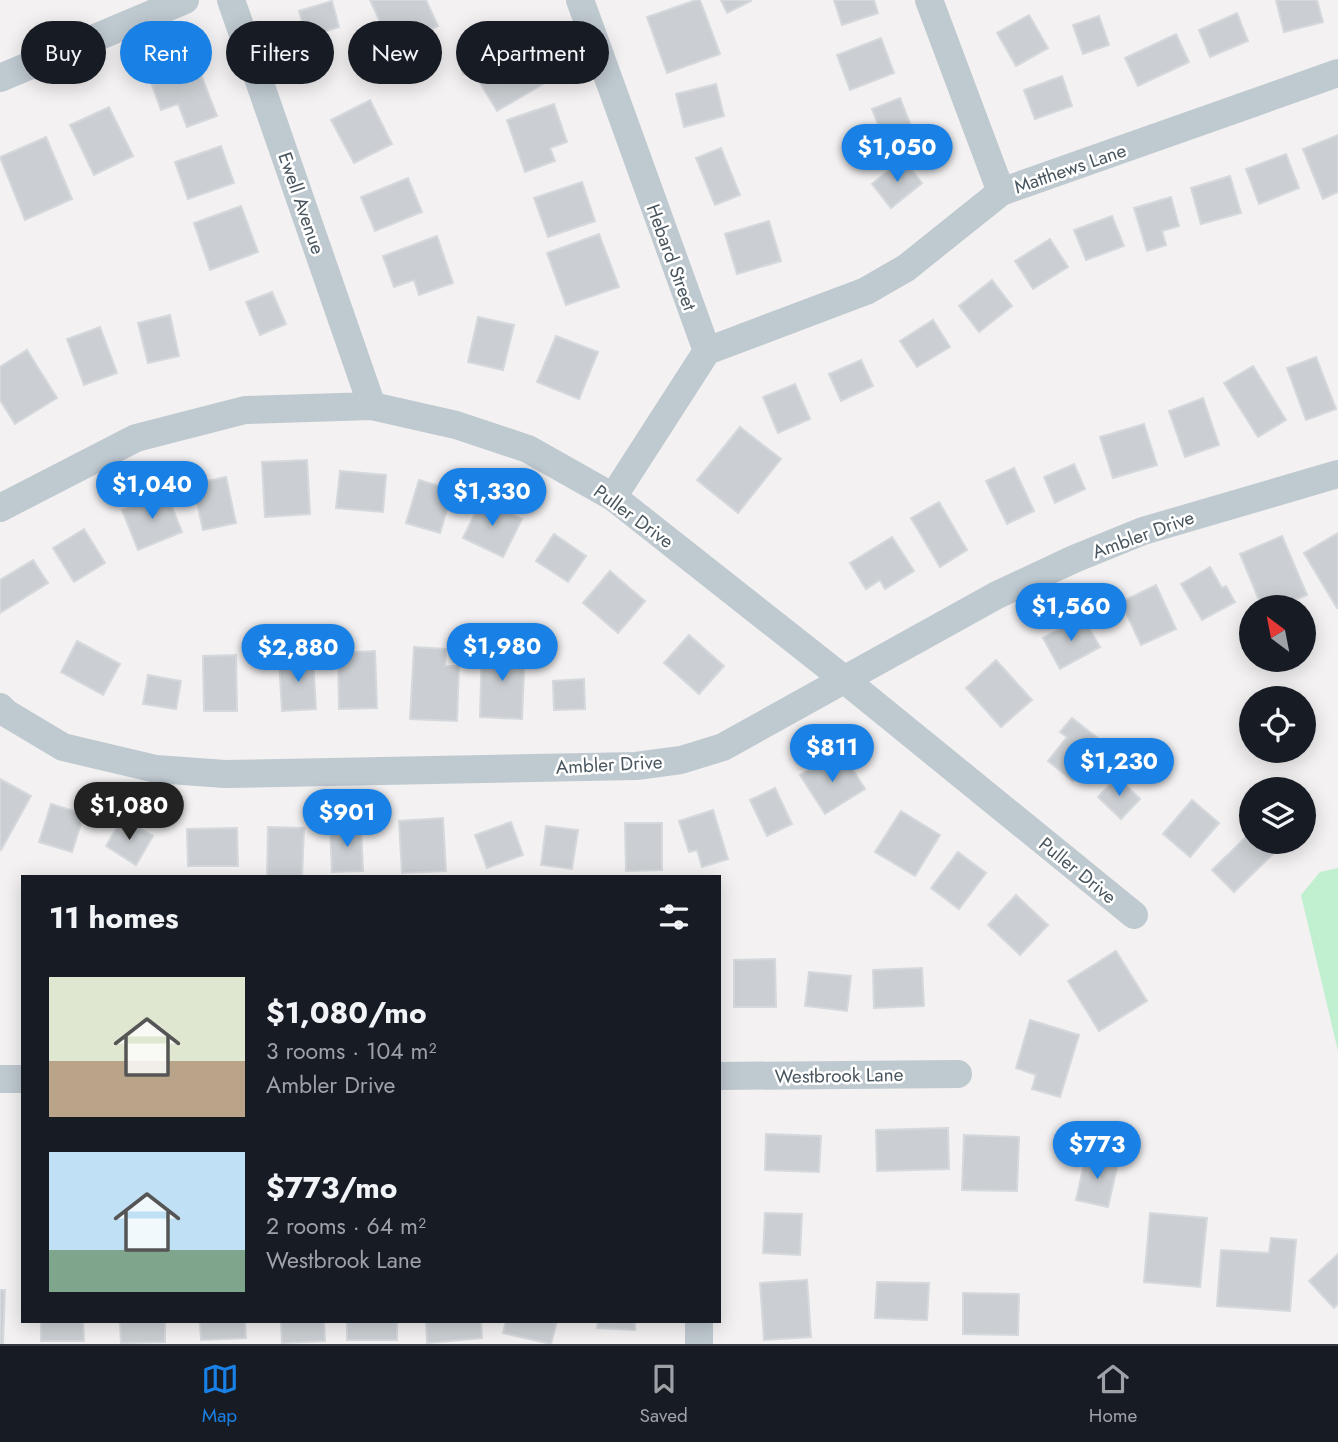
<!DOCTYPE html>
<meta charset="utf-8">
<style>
body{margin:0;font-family:Jost,sans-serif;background:#20242c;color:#f1f3f6;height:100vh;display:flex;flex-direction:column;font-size:26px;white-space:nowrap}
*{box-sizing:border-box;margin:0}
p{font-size:23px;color:#9ea1a6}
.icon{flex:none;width:38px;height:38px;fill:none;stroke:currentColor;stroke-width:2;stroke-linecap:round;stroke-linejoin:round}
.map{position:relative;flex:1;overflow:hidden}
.panel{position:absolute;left:21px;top:875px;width:700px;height:448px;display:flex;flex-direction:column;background:#171b24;border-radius:0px;box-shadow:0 4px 18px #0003}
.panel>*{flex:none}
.guide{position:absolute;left:21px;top:21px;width:700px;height:63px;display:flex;gap:14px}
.needle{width:46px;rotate:328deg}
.fabs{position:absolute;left:1239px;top:595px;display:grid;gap:14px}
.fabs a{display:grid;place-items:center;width:77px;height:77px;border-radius:50%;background:#171b24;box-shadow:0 4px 18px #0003;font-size:35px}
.price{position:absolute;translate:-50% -60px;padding:0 16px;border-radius:24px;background:#1980e5;color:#fff;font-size:23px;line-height:46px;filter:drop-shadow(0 2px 4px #0008)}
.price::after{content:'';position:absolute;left:50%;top:42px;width:21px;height:16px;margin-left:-10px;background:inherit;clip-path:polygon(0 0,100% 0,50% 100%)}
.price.current{background:#222;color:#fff}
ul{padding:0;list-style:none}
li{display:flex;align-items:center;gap:21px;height:175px;padding:0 28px}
li span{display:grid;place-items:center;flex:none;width:196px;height:140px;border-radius:0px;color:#555}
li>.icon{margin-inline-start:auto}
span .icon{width:84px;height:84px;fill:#fffc;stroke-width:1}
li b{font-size:30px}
h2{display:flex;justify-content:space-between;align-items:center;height:84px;padding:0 28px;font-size:30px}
.pill{padding:0 24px;border-radius:32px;background:#171b24;box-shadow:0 4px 18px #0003;font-size:24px;line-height:63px}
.pill.current{background:#1980e5;color:#fff}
.dock{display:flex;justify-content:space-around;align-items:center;height:98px;border-top:2px solid #363941;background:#171b24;font-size:19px;color:#9ea1a6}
.dock a{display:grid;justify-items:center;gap:4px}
.dock .current{color:#1980e5}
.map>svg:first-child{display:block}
.park{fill:#c1f0d0}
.building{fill:#cbcfd3;stroke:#d5d8dc;stroke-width:2}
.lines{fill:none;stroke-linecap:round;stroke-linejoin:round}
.minor{stroke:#bfc9d0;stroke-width:28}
.labels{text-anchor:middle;stroke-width:5;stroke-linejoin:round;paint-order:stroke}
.street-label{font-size:19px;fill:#49565f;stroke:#fff}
</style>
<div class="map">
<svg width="1338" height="1344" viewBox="0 0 1338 1344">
<rect width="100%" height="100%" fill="#f3f1f1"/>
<path class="park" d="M1338,868V1051L1301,895L1320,872Z"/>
<path class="building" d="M370,0H426L438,26L392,48Z
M696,0H700L720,54L667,73L647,17Z
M721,0H750L751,1L727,13Z
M834,0H874L878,13L842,25Z
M1276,0H1317L1323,22L1284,32Z
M332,1L339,27L307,37L299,11Z
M1237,13L1248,41L1210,57L1199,30Z
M1029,15L1048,48L1016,66L997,33Z
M1099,16L1109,45L1083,54L1073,25Z
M1176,34L1189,62L1138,86L1125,58Z
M881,38L894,73L850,90L837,55Z
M488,44L495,63L463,74L457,55Z
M533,50L550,80L497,111L479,81Z
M198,67L217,116L187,127L178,104L161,110L152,85Z
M1062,76L1072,106L1035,119L1024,90Z
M716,84L724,116L684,127L676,94Z
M900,98L915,136L887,147L872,109Z
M370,100L392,144L354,163L331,120Z
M554,104L567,142L550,148L555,161L525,172L507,120Z
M109,107L133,156L94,175L70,125Z
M1338,135V192L1323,199L1303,149Z
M46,137L72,199L25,220L0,157Z
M221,146L234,183L188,199L175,162Z
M721,148L740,195L715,205L696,158Z
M1286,154L1299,188L1259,204L1246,169Z
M903,159L922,183L891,208L872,184Z
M1230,176L1241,213L1201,224L1191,188Z
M408,178L422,212L375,231L361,197Z
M582,182L595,221L548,237L534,198Z
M1171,197L1179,226L1162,231L1166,245L1147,251L1134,208Z
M241,206L258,252L210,270L194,223Z
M1112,216L1124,246L1086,260L1074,230Z
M769,221L781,261L737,274L725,234Z
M599,234L619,287L566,305L547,253Z
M437,236L453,283L419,295L414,280L394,287L383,256Z
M1050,239L1068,267L1033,289L1015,261Z
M992,280L1012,306L979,332L959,306Z
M272,292L286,324L260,335L246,302Z
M170,315L179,356L148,363L138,323Z
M478,317L514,325L503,370L468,362Z
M933,320L950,347L917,367L900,341Z
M100,327L117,373L84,385L67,339Z
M556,336L598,352L579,399L537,382Z
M27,350L57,398L15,424L0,400V367Z
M1316,357L1336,409L1306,420L1287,368Z
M861,360L873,386L841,401L829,374Z
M1253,366L1286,420L1258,437L1224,383Z
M795,384L810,419L778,433L763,397Z
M1203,398L1219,445L1185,457L1169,411Z
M1144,424L1157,465L1113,478L1100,437Z
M740,427L781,459L738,513L697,480Z
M307,460L310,514L265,517L262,462Z
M1074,464L1085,489L1055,503L1044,477Z
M1014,468L1034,511L1007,524L986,481Z
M340,471L386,475L383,512L336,508Z
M226,477L236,523L203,530L193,484Z
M419,480L453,490L440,533L406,523Z
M166,492L182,532L138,550L122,510Z
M482,499L522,519L503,557L463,538Z
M939,502L967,550L940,567L911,518Z
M84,529L105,563L74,582L53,548Z
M1338,533V608H1337L1304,553Z
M554,534L586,556L568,582L536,561Z
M1282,536L1307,595L1277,607H1262L1240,554Z
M892,537L914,571L885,589L880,580L866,589L850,563Z
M33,560L48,583L0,613V580Z
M1210,567L1222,588L1226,586L1235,602L1202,620L1181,584Z
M610,571L645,601L618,633L583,603Z
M1156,585L1176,629L1141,645L1121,602Z
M1082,616L1100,647L1060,669L1043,638Z
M689,635L724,666L699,694L664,663Z
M77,641L120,664L103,695L61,672Z
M414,647L446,649L445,666H459L457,721L410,719Z
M482,647L525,649L522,719L480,717Z
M375,651L377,708L339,709L338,653Z
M236,655L237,711H204L203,656Z
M313,657L316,709L282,711L279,659Z
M996,660L1032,700L1001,727L966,688Z
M148,675L181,681L176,709L143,704Z
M584,679L585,709L554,710L553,681Z
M1072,718L1104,743L1073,781L1048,761L1067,737L1060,732Z
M829,757L834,766L846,759L865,789L825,814L800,775Z
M1117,777L1140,799L1121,819L1098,797Z
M0,779L31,796L1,850L0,849Z
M775,788L792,824L767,836L750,800Z
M1192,800L1219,823L1190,857L1163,834Z
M51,804L84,814L72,852L39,842Z
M713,810L728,859L702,867L697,850L689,852L679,821Z
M901,811L940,835L915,876L875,852Z
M443,818L446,871L402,873L399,821Z
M122,819L153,836L136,865L106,846Z
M511,822L523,855L487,868L475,835Z
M625,823H662V870L626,871Z
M361,826L363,871L332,872L330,828Z
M546,826L578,830L572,869L541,865Z
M268,827L304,828L302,877L267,876Z
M237,828L238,866H188L187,829Z
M1251,832V842H1270L1278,849L1234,892L1212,870Z
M958,852L986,873L959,909L931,888Z
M1016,895L1048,925L1020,955L988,925Z
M1116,951L1147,1001L1099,1031L1068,981Z
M775,959L776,1007H734V960Z
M922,968L924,1006L874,1008L873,970Z
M809,972L851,976L847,1011L805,1006Z
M1030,1020L1079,1035L1060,1097L1032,1089L1036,1075L1016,1068Z
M948,1128L949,1169L877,1171L876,1130Z
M766,1134L821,1136L819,1172L765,1170Z
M964,1135L1019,1137L1017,1191L962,1190Z
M1086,1155L1118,1163L1108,1207L1076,1200Z
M765,1213L802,1214L800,1255L763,1253Z
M1150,1213L1207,1218L1200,1287L1144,1282Z
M1271,1238L1296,1240L1290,1311L1217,1306L1221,1250L1269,1253Z
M1338,1254V1304L1334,1308L1309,1281Z
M807,1280L811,1337L764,1340L760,1283Z
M877,1282L929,1283L927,1320L875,1318Z
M0,1290H5L3,1344H0Z
M963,1293L1019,1294L1018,1335L963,1334Z
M41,1321H83L84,1341H41Z
M120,1321H165V1342L121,1343Z
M200,1321H245L246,1338L201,1340Z
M281,1321H324L325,1341L282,1343Z
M347,1321H397V1340H347Z
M426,1321H481L482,1338L427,1343Z
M506,1321H557L551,1344L503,1333Z
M598,1321H635V1330L597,1328Z"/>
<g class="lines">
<path class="minor" d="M231,0L372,406
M580,0L707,351
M929,0L1001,192
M0,78L185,0
M707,351L866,291L906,268L1001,192L1338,73
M613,497L707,351
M0,508L136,438L245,410L372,406L456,425L528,449L613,497L845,680L1134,915
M0,707L6,713L63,747L156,769L225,774L636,766L681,760L723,747L997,595L1074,559L1143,531L1338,474
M719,1076L958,1074
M0,1079H23
M699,1344V1321"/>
</g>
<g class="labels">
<g class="street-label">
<text transform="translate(1070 168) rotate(-19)" y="7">Matthews Lane</text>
<text transform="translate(302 203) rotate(71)" y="7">Ewell Avenue</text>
<text transform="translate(672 257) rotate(70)" y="7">Hebard Street</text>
<text transform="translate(634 516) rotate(36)" y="7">Puller Drive</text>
<text transform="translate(1143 534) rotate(-20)" y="7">Ambler Drive</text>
<text transform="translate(609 764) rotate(-3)" y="7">Ambler Drive</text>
<text transform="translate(1078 870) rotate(39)" y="7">Puller Drive</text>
<text transform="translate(839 1075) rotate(-1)" y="7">Westbrook Lane</text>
</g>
</g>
</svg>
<div class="fabs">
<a><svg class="needle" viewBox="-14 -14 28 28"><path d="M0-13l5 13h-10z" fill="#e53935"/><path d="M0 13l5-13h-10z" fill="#9ea1a6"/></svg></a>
<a><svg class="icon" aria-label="locate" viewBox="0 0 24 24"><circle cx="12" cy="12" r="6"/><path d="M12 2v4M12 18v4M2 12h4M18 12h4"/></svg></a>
<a><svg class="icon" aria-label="layers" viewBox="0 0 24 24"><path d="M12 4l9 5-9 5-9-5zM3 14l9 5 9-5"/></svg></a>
</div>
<b class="price" style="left:897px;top:184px">$1,050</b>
<b class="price" style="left:152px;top:521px">$1,040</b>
<b class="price" style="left:492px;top:528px">$1,330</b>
<b class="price" style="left:1071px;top:643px">$1,560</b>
<b class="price" style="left:502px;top:683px">$1,980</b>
<b class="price" style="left:298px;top:684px">$2,880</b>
<b class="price" style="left:832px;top:784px">$811</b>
<b class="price" style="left:1119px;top:798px">$1,230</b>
<b class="price current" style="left:129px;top:842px">$1,080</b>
<b class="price" style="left:347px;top:849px">$901</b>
<b class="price" style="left:1097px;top:1181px">$773</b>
<div class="guide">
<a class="pill">Buy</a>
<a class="pill current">Rent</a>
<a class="pill">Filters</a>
<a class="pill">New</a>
<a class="pill">Apartment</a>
</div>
<section class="panel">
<h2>11 homes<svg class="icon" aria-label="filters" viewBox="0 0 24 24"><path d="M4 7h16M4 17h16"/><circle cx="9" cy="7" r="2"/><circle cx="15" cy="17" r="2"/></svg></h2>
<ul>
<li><span style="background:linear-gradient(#dfe7d0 60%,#b9a48a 0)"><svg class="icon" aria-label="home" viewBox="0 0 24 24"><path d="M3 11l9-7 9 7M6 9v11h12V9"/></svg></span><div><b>$1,080/mo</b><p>3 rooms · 104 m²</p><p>Ambler Drive</p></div></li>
<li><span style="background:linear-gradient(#bfe0f5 70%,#7fa58c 0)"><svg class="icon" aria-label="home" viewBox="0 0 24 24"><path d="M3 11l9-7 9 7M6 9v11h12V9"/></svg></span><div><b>$773/mo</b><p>2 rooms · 64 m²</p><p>Westbrook Lane</p></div></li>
</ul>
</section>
</div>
<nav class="dock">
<a class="current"><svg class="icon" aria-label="map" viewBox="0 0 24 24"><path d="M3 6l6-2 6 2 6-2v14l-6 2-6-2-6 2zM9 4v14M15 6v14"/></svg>Map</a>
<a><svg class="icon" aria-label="saved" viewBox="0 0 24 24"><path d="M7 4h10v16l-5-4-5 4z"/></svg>Saved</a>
<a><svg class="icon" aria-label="home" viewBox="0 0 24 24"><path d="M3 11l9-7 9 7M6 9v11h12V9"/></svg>Home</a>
</nav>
